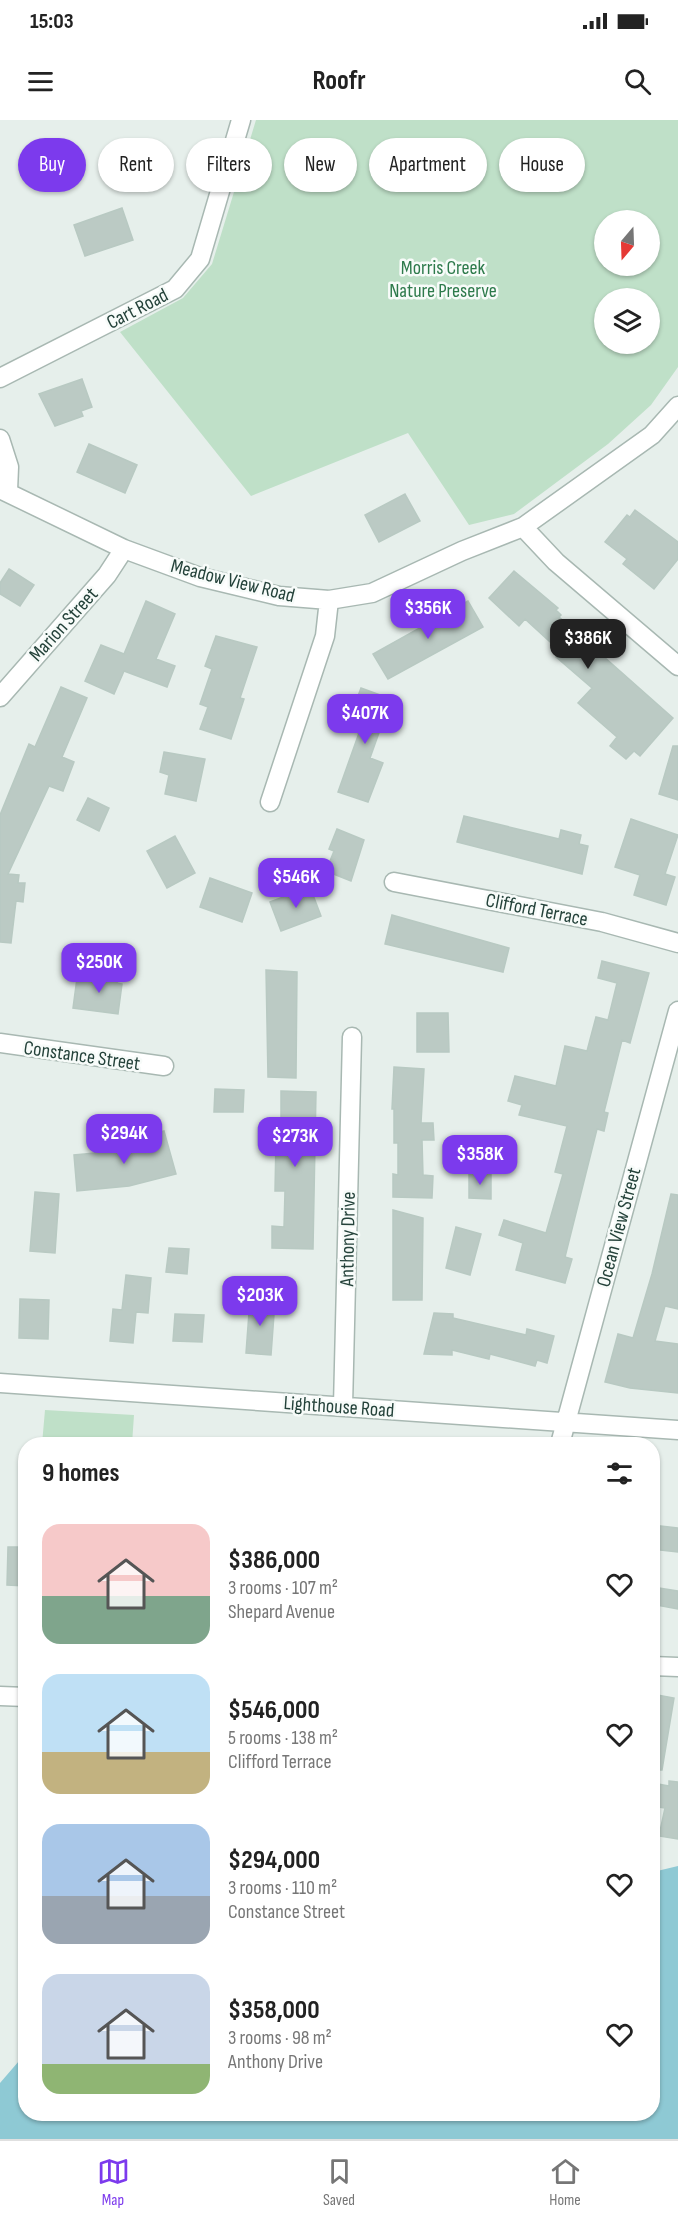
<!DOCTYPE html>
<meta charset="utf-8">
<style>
body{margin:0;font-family:"Sofia Sans Condensed",sans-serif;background:#f2f2f2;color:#222;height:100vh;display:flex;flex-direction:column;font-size:22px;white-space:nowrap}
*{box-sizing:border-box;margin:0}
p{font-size:20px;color:#767676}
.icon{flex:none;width:33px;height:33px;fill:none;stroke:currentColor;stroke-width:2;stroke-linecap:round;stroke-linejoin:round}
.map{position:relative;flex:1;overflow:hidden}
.sheet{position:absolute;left:18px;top:1317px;width:642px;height:684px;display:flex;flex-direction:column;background:#fff;border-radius:24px;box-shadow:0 2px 4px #0004}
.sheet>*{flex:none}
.hud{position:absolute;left:18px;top:18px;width:642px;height:54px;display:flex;gap:12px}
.needle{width:39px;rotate:199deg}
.controls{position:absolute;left:594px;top:90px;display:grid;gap:12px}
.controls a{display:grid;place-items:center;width:66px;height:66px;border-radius:50%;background:#fff;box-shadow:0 2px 4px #0004;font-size:30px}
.price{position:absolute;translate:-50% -51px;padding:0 14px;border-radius:12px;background:#7c3aed;color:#fff;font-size:20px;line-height:39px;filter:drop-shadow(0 2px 3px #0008)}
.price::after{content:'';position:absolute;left:50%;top:36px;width:18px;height:14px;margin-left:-9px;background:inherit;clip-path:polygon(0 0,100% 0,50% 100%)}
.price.selected{background:#222;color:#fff}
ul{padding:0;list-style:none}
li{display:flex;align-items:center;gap:18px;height:150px;padding:0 24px}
li span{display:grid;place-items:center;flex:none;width:168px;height:120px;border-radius:18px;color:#555}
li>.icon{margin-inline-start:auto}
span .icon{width:72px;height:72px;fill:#fffc;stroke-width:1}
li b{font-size:26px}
h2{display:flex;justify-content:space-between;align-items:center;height:72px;padding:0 24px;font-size:26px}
.chip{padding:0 21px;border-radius:27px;background:#fff;box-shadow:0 2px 4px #0004;font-size:21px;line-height:54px}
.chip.selected{background:#7c3aed;color:#fff}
.status{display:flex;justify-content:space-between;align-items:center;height:42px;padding:0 30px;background:#fff;direction:ltr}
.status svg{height:16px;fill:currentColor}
header{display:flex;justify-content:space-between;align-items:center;height:78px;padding:0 24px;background:#fff;font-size:27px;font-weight:700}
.tab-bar{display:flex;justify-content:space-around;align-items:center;height:84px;border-top:2px solid #e0e0e0;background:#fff;font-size:16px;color:#767676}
.tab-bar a{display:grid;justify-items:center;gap:3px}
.tab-bar .selected{color:#7c3aed}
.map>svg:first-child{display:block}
.green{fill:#bfe0c8;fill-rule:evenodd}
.water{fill:#8ec9d4}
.building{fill:#bbcac4;stroke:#b8c9c2;stroke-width:1.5}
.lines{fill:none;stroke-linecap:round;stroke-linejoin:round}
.minor-casing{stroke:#a8b8b2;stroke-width:21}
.minor{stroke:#fff;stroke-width:18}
.labels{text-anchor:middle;stroke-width:5;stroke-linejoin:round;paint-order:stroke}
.park-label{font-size:20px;fill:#2d7a4b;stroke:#f7fbf9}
.street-label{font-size:20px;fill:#24423a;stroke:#f7fbf9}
</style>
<div class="status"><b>15:03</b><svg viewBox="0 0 49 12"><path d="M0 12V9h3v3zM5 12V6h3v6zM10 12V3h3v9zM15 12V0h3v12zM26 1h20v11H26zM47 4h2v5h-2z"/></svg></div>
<header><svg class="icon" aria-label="menu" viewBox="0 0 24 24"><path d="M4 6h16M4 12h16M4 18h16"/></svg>Roofr<svg class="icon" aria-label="search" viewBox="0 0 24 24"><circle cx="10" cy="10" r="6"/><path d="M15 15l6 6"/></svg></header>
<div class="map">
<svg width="678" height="2019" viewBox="0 0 678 2019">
<rect width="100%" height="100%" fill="#e6efeb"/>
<path class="green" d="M256,0H678V247L651,285L608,324L514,394L469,405L408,313L251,376L120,212L183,178L212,144ZM604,100H650V146H604ZM604,178H650V224H604Z
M45,1290L134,1295L132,1324H42Z"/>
<path class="water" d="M678,1746V2019H0V1963L25,1934L26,1994H652L653,1752Z"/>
<path class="building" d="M122,88L133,120L85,136L74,105Z
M82,259L92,287L81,291L83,296L55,306L39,274Z
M89,324L137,345L125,373L77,352Z
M405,374L420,401L379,422L365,395Z
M635,390L678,422V439L654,469L623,444L627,439L605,422L627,395L630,397Z
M9,449L34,465L20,486L0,474V463Z
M514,451L558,488L556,490L561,495L559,497L673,598L640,636L634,631L626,639L610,626L617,617L578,583L592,568L556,537L561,532L525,499L519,506L489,478Z
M146,481L175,494L156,539L175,546L167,567L124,551L114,574L85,561L101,525L124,534Z
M468,481L483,507L388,559L373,534Z
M216,516L257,527L240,578L244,579L231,619L200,609L208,587L200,584L212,549L205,546Z
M61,567L87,578L62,637L74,642L63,671L49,666L8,754L19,755L18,763H25L23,782L16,781L11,823L0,822V695L29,624L35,627Z
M361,568L391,579L370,638L383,643L368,682L338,672L359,613L346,608Z
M673,626H678V680L659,674Z
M164,632L205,639L196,681L165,674L169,655L160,652Z
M88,678L109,688L99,711L77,700Z
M464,696L559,719L561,710L581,715L579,724L588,726L582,754L457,722Z
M631,699L678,715L665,754L675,757L666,785L634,775L640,755L615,747Z
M337,709L364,720L351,761L326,751L334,731L329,729Z
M175,716L195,753L167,768L147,731Z
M210,758L252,773L242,802L200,787Z
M310,767L321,796L281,811L270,782Z
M392,795L509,828L503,852L385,824Z
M602,841L649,853L630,923L622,920L604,992L608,993L604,1011L597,1009L565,1137L572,1139L565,1163L516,1150L523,1123L499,1115L504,1100L546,1113L563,1054L555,1052L567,1006L519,995L522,985L508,981L515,956L556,966L565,926L587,931L596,897L608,900L617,863L598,858Z
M266,850L297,852L296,958L268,957Z
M97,851L118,854L117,863L122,864L118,894L73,888L77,858L95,860Z
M417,893H448L449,932H417Z
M394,947L424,949L421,1003H433L434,1020H422L423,1055L433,1056L432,1078L393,1077V1054L398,1055V1023H394V989H392Z
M215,969L244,970L243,992H214Z
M281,971L316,972L313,1129L272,1128V1106L284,1107L285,1071H275L276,1019H265V999L281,1000Z
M164,1011L176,1054L129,1066L77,1071L74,1035L95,1033L94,1024L113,1022L114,1032L148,1023L146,1016Z
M491,1052V1079L469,1078V1053Z
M35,1072L59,1074L55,1133L30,1131Z
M671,1074L678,1075V1189L665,1186L655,1221L678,1224V1273L630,1268L605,1262L618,1214L633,1218L652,1154Z
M393,1090L423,1098L422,1180H393Z
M456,1107L481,1114L470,1155L446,1148Z
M169,1128L189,1129L187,1154L166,1152Z
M126,1155L151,1158L148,1193L136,1192L133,1223L110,1221L113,1189L122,1190Z
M20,1179L49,1180L48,1219L19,1218Z
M250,1179L275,1181L271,1235L246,1233Z
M434,1193L453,1194V1198L526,1215L527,1209L554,1216L547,1243L537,1240L535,1246L490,1234L489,1239L452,1230V1235L424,1234Z
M175,1194L204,1195L202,1222L173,1221Z
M652,1405L678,1408V1432L652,1429Z
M8,1427H26V1466L7,1465Z
M659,1468L678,1471V1489L656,1485Z
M652,1574L674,1578L662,1650H652Z
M669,1661L678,1662V1719L659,1716L665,1688L652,1686V1663L669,1666Z"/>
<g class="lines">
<g class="minor-casing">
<path id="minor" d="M0,258L175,169L200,139L241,0
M0,319L9,347L8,371
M0,369L124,429L200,457L279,476L329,480L372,473L462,431L523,407L652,315L678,286
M523,407L556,442L678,546
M0,577L107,455L124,429
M270,682L325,516L329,480
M394,762L602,802L678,823
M0,923L164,946
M0,1263L678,1310
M343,1286L352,917
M560,1324L678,891
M652,1546L678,1547
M0,1576L26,1577"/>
</g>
<use href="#minor" class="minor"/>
</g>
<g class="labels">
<g class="park-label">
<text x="443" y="154">Morris Creek<tspan x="443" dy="23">Nature Preserve</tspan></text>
</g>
<g class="street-label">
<text transform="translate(137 188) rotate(-27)" y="7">Cart Road</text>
<text transform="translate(233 460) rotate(14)" y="7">Meadow View Road</text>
<text transform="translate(63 504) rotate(-48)" y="7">Marion Street</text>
<text transform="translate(537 789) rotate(11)" y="7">Clifford Terrace</text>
<text transform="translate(82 935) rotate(8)" y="7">Constance Street</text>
<text transform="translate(618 1107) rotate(-75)" y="7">Ocean View Street</text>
<text transform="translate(347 1119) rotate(-89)" y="7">Anthony Drive</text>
<text transform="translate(339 1286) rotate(4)" y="7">Lighthouse Road</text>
</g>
</g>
</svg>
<div class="controls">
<a><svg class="needle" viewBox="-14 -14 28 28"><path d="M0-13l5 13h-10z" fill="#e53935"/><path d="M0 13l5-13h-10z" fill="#767676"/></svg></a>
<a><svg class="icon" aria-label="layers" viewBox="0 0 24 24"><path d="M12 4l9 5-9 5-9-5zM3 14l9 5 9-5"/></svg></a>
</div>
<b class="price" style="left:428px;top:520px">$356K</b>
<b class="price selected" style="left:588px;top:550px">$386K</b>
<b class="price" style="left:365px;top:625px">$407K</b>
<b class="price" style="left:296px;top:789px">$546K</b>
<b class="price" style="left:99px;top:874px">$250K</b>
<b class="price" style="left:124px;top:1045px">$294K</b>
<b class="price" style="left:295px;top:1048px">$273K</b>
<b class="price" style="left:480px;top:1066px">$358K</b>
<b class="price" style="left:260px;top:1207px">$203K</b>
<div class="hud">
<a class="chip selected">Buy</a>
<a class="chip">Rent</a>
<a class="chip">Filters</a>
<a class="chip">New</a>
<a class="chip">Apartment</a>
<a class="chip">House</a>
</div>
<section class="sheet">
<h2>9 homes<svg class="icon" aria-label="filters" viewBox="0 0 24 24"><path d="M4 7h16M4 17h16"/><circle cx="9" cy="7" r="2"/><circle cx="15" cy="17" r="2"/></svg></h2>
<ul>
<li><span style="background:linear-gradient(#f6c9c9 60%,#7fa58c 0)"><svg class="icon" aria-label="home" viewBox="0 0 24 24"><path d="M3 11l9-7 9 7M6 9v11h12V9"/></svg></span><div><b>$386,000</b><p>3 rooms · 107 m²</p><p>Shepard Avenue</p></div><svg class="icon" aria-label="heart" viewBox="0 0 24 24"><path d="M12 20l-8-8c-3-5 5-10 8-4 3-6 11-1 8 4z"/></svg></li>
<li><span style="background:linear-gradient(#bfe0f5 65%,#c2b280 0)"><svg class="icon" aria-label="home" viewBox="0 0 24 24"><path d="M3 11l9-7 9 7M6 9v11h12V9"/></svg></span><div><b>$546,000</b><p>5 rooms · 138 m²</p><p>Clifford Terrace</p></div><svg class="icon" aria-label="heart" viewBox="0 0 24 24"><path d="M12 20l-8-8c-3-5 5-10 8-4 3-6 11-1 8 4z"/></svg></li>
<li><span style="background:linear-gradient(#a9c7e8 60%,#9aa5b1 0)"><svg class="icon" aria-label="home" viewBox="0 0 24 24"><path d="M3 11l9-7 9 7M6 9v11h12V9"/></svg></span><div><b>$294,000</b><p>3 rooms · 110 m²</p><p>Constance Street</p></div><svg class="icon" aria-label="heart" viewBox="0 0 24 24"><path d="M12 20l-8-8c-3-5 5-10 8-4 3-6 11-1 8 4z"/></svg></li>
<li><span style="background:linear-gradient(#c9d6e8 75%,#8fb573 0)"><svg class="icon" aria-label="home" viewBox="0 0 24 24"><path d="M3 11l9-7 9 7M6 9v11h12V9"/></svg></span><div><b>$358,000</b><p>3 rooms · 98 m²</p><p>Anthony Drive</p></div><svg class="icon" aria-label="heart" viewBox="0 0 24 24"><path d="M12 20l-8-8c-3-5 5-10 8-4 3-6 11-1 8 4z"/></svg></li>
</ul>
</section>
</div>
<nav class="tab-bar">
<a class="selected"><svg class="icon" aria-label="map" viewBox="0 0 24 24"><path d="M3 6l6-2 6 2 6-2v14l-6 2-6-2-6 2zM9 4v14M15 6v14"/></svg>Map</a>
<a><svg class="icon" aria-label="saved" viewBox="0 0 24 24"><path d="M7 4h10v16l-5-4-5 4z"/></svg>Saved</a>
<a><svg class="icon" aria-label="home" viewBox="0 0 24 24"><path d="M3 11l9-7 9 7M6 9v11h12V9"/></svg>Home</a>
</nav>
